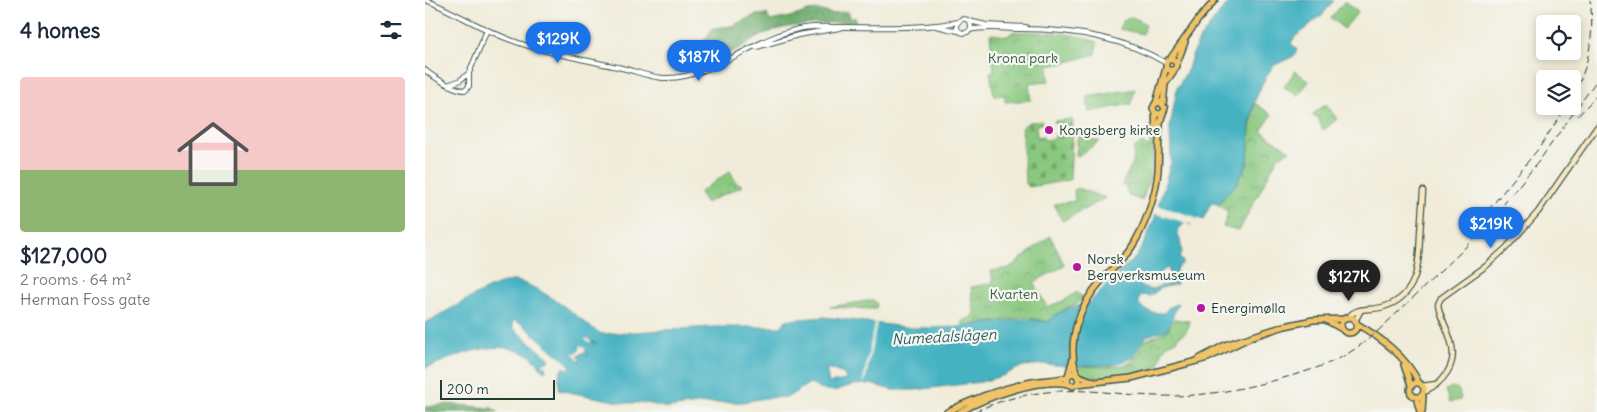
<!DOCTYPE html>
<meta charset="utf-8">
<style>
body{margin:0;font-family:Delius,sans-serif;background:#f2f2f3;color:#1f2937;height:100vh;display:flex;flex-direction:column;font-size:19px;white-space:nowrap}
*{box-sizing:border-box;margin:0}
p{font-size:16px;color:#747a83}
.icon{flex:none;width:28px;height:28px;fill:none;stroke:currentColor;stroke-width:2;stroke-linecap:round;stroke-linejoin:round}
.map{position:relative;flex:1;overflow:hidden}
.side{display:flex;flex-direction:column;background:#fff;width:425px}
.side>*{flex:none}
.tools{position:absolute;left:1111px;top:15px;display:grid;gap:10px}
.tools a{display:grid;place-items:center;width:45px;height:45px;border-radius:5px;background:#fff;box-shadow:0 2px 8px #0003;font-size:25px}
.scale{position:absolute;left:15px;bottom:12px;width:115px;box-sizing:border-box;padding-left:5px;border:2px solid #1f3d34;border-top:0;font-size:14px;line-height:18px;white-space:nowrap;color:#1f3d34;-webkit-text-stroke:4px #f6f6f2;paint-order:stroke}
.price{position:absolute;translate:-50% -42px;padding:0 11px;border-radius:18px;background:#1a73e8;color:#fff;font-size:16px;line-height:32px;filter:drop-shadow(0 1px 2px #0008)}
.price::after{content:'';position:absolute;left:50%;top:30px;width:15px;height:11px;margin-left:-8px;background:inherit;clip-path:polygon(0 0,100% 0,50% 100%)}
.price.active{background:#222;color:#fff}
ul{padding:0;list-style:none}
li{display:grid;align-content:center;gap:10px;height:265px;padding:0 20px}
li span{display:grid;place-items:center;height:155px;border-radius:5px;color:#555}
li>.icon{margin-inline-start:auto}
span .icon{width:90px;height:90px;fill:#fffc;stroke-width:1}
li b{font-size:21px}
h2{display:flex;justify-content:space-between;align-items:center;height:60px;padding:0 20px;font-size:21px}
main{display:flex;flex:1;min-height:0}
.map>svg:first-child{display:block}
.grass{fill:url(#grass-dots);stroke:#548259}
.forest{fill:url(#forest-crowns);stroke:#467450}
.cemetery{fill:url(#cemetery-stones);stroke:#548259}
.park{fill:url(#park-crowns);stroke:#548259}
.pitch{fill:#89c87e;stroke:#548259}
.water{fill:#45b2c2;stroke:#32787b;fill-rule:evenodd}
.pier{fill:#f0ecd9}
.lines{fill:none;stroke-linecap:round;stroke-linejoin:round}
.river{stroke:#45b2c2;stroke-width:7}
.tertiary-casing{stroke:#3e574d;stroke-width:6}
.secondary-casing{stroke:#3e574d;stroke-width:7}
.primary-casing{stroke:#3e574d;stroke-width:8}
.tertiary{stroke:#fff;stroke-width:4}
.secondary{stroke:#f9e7c3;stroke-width:4.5}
.primary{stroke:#f1c369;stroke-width:5}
.rail{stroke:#1f3d34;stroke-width:1;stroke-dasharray:8 4;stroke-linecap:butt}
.poi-dot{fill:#b5179e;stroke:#f6f6f2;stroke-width:2}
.labels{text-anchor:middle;stroke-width:4.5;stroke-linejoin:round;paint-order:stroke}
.park-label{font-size:14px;fill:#3a6046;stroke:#f6f6f2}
.poi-label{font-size:14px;fill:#1f3d34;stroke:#f6f6f2;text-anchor:start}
.water-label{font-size:15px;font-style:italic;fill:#2a605f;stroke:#f6f6f2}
</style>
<main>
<section class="side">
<h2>4 homes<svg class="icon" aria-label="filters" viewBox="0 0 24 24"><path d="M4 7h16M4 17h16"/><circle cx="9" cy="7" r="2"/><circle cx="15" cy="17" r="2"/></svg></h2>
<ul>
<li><span style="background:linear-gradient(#f6c9c9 60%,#8fb573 0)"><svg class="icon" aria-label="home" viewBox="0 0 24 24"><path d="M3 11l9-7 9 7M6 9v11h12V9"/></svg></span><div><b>$127,000</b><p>2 rooms · 64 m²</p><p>Herman Foss gate</p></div></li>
</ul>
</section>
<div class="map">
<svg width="1172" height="412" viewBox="0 0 1172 412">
<defs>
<pattern id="grass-dots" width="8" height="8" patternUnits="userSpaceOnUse" patternTransform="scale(1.25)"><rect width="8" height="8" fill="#89c87e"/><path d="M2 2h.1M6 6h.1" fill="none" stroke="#6fa468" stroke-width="1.8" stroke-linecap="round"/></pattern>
<pattern id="forest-crowns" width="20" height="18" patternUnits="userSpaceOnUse" patternTransform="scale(1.25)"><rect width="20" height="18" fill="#6eac6d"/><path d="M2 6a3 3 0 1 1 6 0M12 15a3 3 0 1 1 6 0" fill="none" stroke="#5a8d5a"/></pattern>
<pattern id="cemetery-stones" width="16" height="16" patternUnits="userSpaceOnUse" patternTransform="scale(1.25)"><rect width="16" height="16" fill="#89c87e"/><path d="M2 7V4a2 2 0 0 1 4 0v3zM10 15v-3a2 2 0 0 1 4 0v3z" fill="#6fa468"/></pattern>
<pattern id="park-crowns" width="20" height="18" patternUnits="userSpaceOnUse" patternTransform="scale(1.25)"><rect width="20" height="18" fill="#89c87e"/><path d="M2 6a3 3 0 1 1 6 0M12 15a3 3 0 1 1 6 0" fill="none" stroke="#6fa468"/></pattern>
</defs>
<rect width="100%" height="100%" fill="#f6f6f2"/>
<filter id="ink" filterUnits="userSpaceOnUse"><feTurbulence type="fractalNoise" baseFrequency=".02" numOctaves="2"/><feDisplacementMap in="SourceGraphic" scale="10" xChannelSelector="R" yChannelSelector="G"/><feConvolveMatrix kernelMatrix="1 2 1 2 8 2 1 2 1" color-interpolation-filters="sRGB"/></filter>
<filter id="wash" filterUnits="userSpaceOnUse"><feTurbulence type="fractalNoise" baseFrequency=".0096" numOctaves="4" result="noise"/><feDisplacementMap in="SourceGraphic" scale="20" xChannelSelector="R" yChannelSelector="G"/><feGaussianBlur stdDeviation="1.12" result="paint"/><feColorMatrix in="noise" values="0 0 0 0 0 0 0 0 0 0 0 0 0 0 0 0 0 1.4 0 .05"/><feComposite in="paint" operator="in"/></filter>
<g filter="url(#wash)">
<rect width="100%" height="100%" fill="#f0ecd9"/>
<path class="grass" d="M653,129H655L662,139L675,141L651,157Z
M447,300L452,304L451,308L447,309L405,307Z"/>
<path class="forest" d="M394,10L407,14L422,11L424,13L426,19L430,17L431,22C405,23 361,23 338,35C322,43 310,53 292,58L287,53L275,51V45L288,28L306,26L330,15L342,14L345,21L369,16L383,11Z
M23,404L67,408L73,412H0V407Z"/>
<path class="cemetery" d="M646,119L648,121L645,180L604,187L600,182L597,129C601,120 608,122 617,121V124L611,125L612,137L618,136V140L630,139V135H636L635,123H630L629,121Z"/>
<path class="park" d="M587,32C616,32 645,31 672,42L671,54C655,58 639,64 623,66L624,81L604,83L606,100L580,102V95L569,96L565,72L569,71L565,34L583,36Z
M710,89L706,104L664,112L662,97Z
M830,103L847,115L836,131L865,151L853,157L814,231L798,227L803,212L793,205L812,183L823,164L825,128Z
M901,104L912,119L900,129H897L893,117L888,116V114Z
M725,137L727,139C730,160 725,180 717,201L703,195L701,188L698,185C700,175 703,173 707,165C709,161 708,153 709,148L717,143L725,148L724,139Z
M305,171L312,184H316V187L280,203L275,192Z
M652,188L681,198L637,221L629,204L650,201L649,190Z
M625,236L639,264L637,267L609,282L622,307L640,300L652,292L654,295L659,297L658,300L629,315L623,322L601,317L538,326L537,321L545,318L549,313L546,287L568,283L566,271L584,268Z
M749,319L765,321C763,331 761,333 753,337V340C733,349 740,349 733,367C717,375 670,384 654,372L655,366C669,366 699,370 710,359C714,354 717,347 719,341L743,330Z"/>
<path class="pitch" d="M920,1L933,12L919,29L906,18Z
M707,17L721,24L718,34L694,29L698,20Z
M870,71L884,81L873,96L859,87Z
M1027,387L1033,389L1036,397L1035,400L1025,402L1021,390Z"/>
<path class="water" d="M808,0H909L899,13L870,37L866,43L872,50L869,56L848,66L838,82L829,103L825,125L823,163L812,183L793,204L786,203L778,220L770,217L766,225L762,223V220L754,229L753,235L755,239L757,253L754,258L758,261L757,264L751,268L752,284L736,288L725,296L716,295L713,302C719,312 728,313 739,313L743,308L753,303L743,329L722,336L717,342L709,358L688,365L642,366L620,364L598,366L577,376L556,382L490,390H467L445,384L428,385L409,391L394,389L385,383L363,397L340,398L318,402L272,404L243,408L221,403H199L134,390V374L137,373L135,372L139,367L143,369L146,367L139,360L97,324L89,320L87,324L89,329L125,359L123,362L115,363L121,367L120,372L114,367L115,365L108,360L109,358C71,335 37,355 0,368V323C19,314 70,280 89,281C104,282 125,297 137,305C151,314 163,327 177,334L286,327H356L361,320L400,317L489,328L534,327L601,319L624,322C627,320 628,316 632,314C642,308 652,305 663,304L694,272L711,257L721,239L730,217L746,162L745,127L752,88L763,69L767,56L774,40L796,11ZM742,268L744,269V278L747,281L745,284L735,286L726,290L714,285V281L725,280ZM161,337L171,344L166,342L160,350L163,355L158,352L153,356L156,360L154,361L147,353L149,352L150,353L155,349L154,347ZM401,368L419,374L421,380L404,383Z"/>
<path class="pier" d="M731,205L770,217L768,225L729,213Z
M450,321L452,322L440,382L438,381Z"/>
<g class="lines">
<path class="river" d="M150,337L170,350"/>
</g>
</g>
<g filter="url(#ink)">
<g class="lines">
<g class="tertiary-casing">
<path id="tertiary" d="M1,0C29,12 55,28 83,39C119,53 156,59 193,67C219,73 232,82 260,76C302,67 335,36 378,28C392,26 406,27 420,27C457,27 497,29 533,22
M532 26a7 7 0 1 1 14 0a7 7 0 1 1-14 0Z
M544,21L561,25L601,27
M511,26L533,31
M545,30C561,26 579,29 595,29C645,29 697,37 741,63
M332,47L373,35L415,28
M0,70C8,77 31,91 41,90L44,86V73L62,30
M25,84L34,81L44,73"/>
</g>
<g class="secondary-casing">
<path id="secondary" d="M923,318C931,306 945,311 958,307C993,297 994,264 995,234C996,220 997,205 998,191
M930,321L936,310
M997,386L1011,384
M999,392C1018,383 1033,365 1026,342C1023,330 1017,320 1014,309L1013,304L1016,298L1061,266L1081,248L1113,212L1172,127"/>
</g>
<g class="primary-casing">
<path id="primary" d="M745,59L773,20L790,0
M752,63L760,42
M731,103L741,68
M738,105L740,84L752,66L749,60H743L741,63V68L744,70H749
M730,113L731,133
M916 325a8 8 0 1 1 16 0a8 8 0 1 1-16 0Z
M901,320L917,329
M932,324C956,338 981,356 994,383
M774,359L800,345L860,326L888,320L919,319
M979,365L986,385
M652,375C641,342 654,305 677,280C689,267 703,256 711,240C722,220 731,194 733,171C734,156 733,141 735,126C735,119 738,114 740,108L735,102L730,104L728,108L730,113L735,114L738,112
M643,376L648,359
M652,376L654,380L652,384L648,386L643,384L642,377L647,373L667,381
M985 390a7 7 0 1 1 14 0a7 7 0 1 1-14 0Z
M652,384L706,378L749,367L783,358L824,338
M991,397L995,412
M522,412C549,398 578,388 607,382C619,380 631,380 642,377
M535,412C561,397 613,378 643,384
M997,412L998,396"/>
</g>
<use href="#tertiary" class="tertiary"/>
<use href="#secondary" class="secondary"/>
<use href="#primary" class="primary"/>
<path class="rail" d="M1148,96C1164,66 1170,34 1165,0
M1153,116L1172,95
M1047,230L1114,148L1142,106
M549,412C585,395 624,389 663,391C687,392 711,396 735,396C775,397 813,390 851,380C873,374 895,368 915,358C930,350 943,340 955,329L1037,251L1064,222L1114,161L1172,80"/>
</g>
</g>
<g class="poi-dot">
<circle cx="624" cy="130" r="5"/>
<circle cx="652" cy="267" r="5"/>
<circle cx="776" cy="308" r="5"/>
</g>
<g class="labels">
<g class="park-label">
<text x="598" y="63">Krona park</text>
<text x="589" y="299">Kvarten</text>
</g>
<g class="poi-label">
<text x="634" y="135">Kongsberg kirke</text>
<text x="662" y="264">Norsk<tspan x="662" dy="16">Bergverksmuseum</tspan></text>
<text x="786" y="313">Energimølla</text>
</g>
<g class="water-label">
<text transform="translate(519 337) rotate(-3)" y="5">Numedalslågen</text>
</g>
</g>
</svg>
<div class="tools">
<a><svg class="icon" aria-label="locate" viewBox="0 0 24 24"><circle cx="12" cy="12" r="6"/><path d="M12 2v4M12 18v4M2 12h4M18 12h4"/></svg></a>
<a><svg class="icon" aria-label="layers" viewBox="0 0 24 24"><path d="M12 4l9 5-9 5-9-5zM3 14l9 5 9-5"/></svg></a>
</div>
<div class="scale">200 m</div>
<b class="price" style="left:133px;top:64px">$129K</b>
<b class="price" style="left:274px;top:82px">$187K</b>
<b class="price" style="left:1066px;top:249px">$219K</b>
<b class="price active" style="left:924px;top:302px">$127K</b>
</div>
</main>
